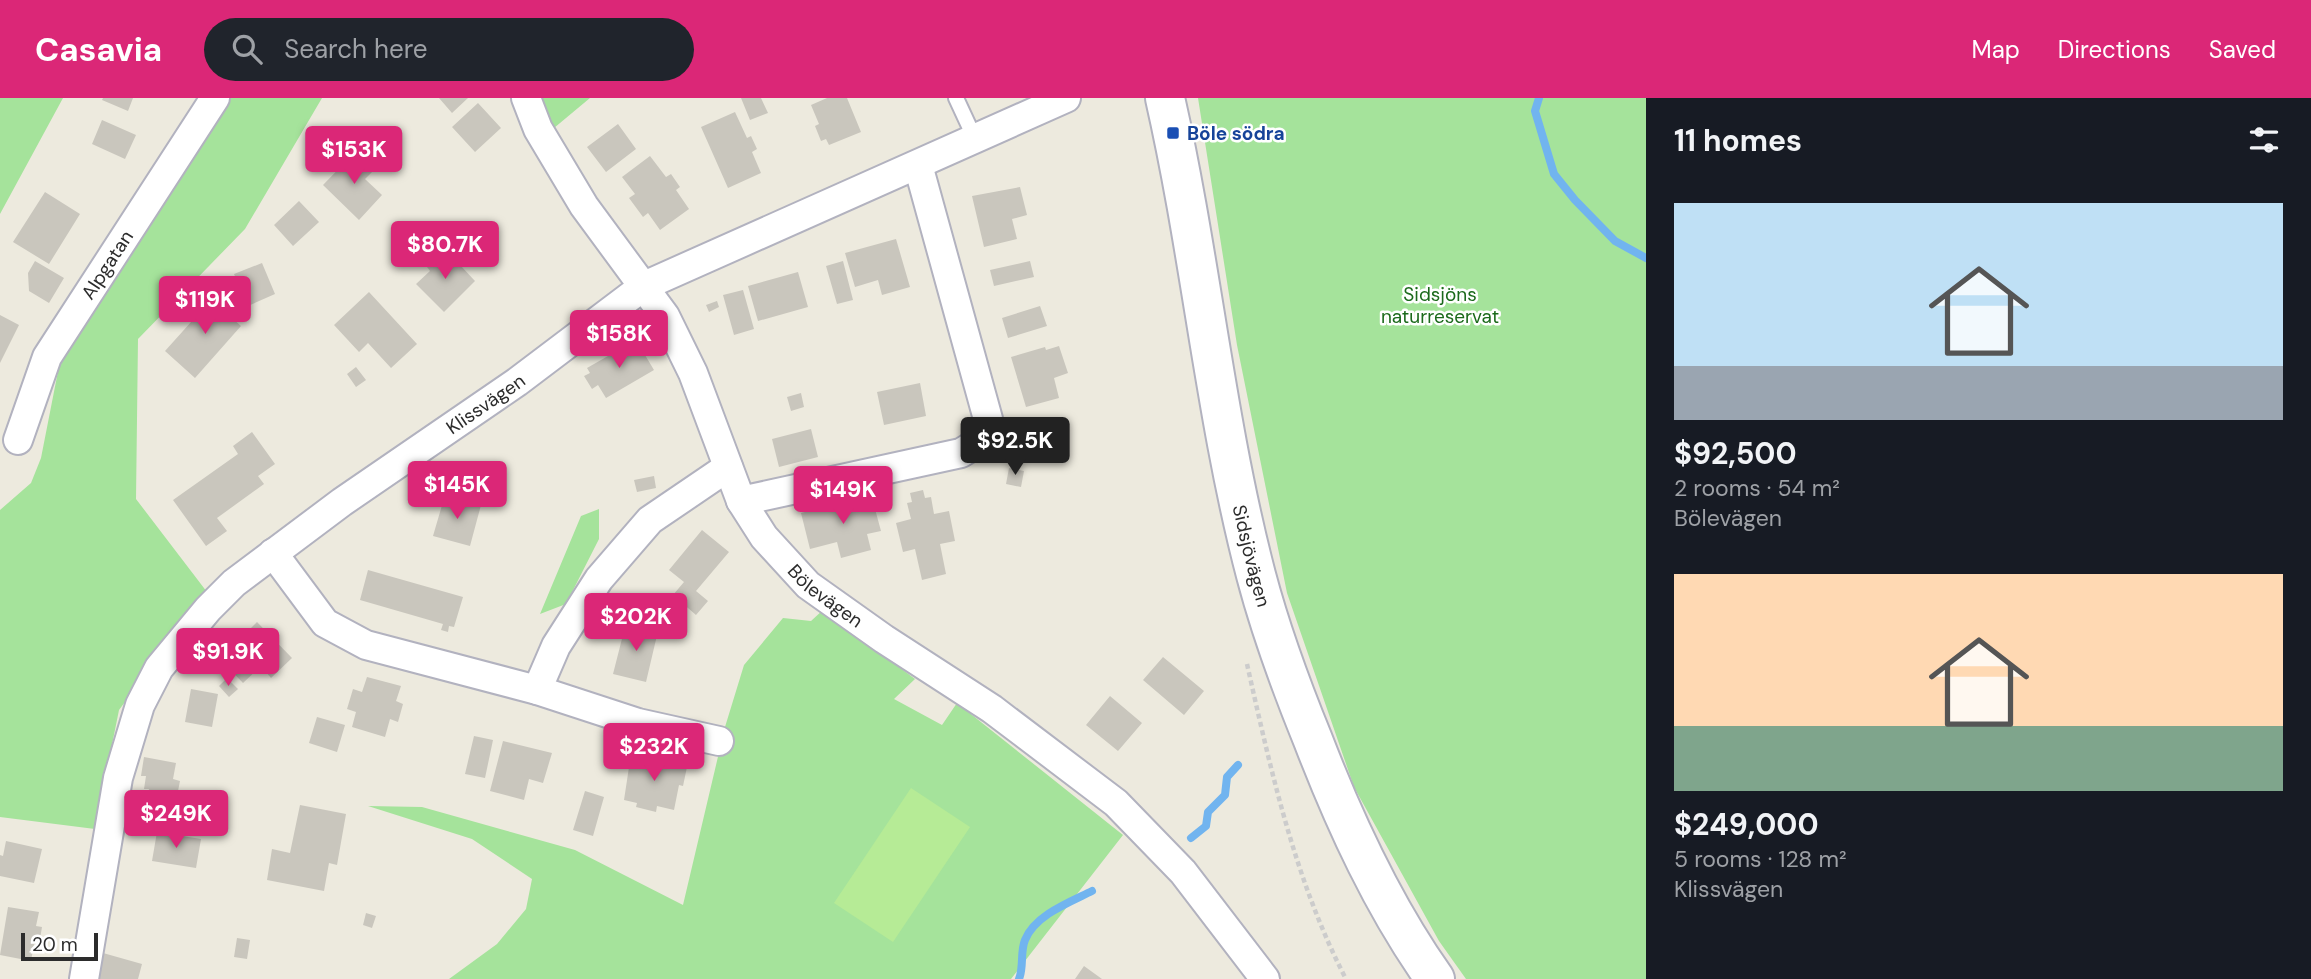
<!DOCTYPE html>
<meta charset="utf-8">
<style>
body{margin:0;font-family:"DM Sans",sans-serif;background:#20242c;color:#f1f3f6;height:100vh;display:flex;flex-direction:column;font-size:26px;white-space:nowrap}
*{box-sizing:border-box;margin:0}
p{font-size:23px;color:#9ea1a6}
.icon{flex:none;width:38px;height:38px;fill:none;stroke:currentColor;stroke-width:2;stroke-linecap:round;stroke-linejoin:round}
.map{position:relative;flex:1;overflow:hidden}
.drawer{display:flex;flex-direction:column;background:#171b24;width:665px}
.drawer>*{flex:none}
.scale{position:absolute;left:21px;bottom:18px;width:77px;box-sizing:border-box;padding-left:7px;border:4px solid #2c2c2c;border-top:0;font-size:19px;line-height:24px;white-space:nowrap;color:#2c2c2c;-webkit-text-stroke:5px #fff;paint-order:stroke}
.price{position:absolute;translate:-50% -60px;padding:0 16px;border-radius:7px;background:#db2777;color:#fff;font-size:23px;line-height:46px;filter:drop-shadow(0 2px 4px #0008)}
.price::after{content:'';position:absolute;left:50%;top:42px;width:21px;height:16px;margin-left:-10px;background:inherit;clip-path:polygon(0 0,100% 0,50% 100%)}
.price.current{background:#222;color:#fff}
ul{padding:0;list-style:none}
li{display:grid;align-content:center;gap:14px;height:371px;padding:0 28px}
li span{display:grid;place-items:center;height:217px;border-radius:0px;color:#555}
li>.icon{margin-inline-start:auto}
span .icon{width:126px;height:126px;fill:#fffc;stroke-width:1}
li b{font-size:30px}
h2{display:flex;justify-content:space-between;align-items:center;height:84px;padding:0 28px;font-size:30px}
header{display:flex;align-items:center;gap:42px;box-sizing:border-box;height:98px;padding:0 35px;background:#db2777;color:#fff}
header strong{font-size:33px}
nav{display:flex;gap:38px;margin-inline-start:auto;font-size:24px}
.search{width:490px;height:63px;background:#20242c;display:flex;align-items:center;gap:18px;box-sizing:border-box;padding:0 24px;border-radius:38px;color:#9ea1a6;font-size:26px}
main{display:flex;flex:1;min-height:0}
.map>svg:first-child{display:block}
.green{fill:#a5e39b}
.pitch{fill:#b6eb96}
.lines{fill:none;stroke-linecap:round;stroke-linejoin:round}
.stream{stroke:#71b4ef;stroke-width:8}
.building{fill:#c9c6bd}
.service-casing{stroke:#b2b2bf;stroke-width:18}
.minor-casing{stroke:#b2b2bf;stroke-width:32}
.secondary-casing{stroke:#b2b2bf;stroke-width:42}
.path{stroke:#ccc;stroke-width:4.5;stroke-dasharray:5 3.5;stroke-linecap:butt}
.service{stroke:#fff;stroke-width:14}
.minor{stroke:#fff;stroke-width:28}
.secondary{stroke:#fff;stroke-width:38}
.transit-dot{fill:#1a4fb4;stroke:#fff;stroke-width:2.5}
.labels{text-anchor:middle;stroke-width:5;stroke-linejoin:round;paint-order:stroke}
.transit-label{font-size:19px;font-weight:bold;fill:#164399;stroke:#fff;text-anchor:start}
.street-label{font-size:19px;fill:#2c2c2c;stroke:#fff}
.park-label{font-size:19px;fill:#1b6a1b;stroke:#fff}
</style>
<header>
<strong>Casavia</strong>
<div class="search"><svg class="icon" aria-label="search" viewBox="0 0 24 24"><circle cx="10" cy="10" r="6"/><path d="M15 15l6 6"/></svg>Search here</div>
<nav><a>Map</a><a>Directions</a><a>Saved</a></nav>
</header>
<main>
<div class="map">
<svg width="1646" height="881" viewBox="0 0 1646 881">
<rect width="100%" height="100%" fill="#edeade"/>
<path class="green" d="M0,0H63L0,116Z
M227,0H322L245,131L138,241L136,401L207,494L119,612L95,731L0,719V412L31,385L41,360L61,258Z
M536,0H590L548,35Z
M1198,0H1646V881H1466L1439,843L1354,689L1287,495L1237,247Z
M599,411V441L566,506L540,516L581,418Z
M823,512L915,581L894,601L942,627L957,605L1123,737L1011,881H449L497,846L526,811L532,781L472,741L368,708L422,709L575,752L683,807L725,629L744,567L783,520L811,523Z"/>
<path class="pitch" d="M911,690L970,729L893,844L834,805Z"/>
<g class="lines">
<path class="stream" d="M1539,0L1535,13L1554,76L1575,102L1615,143L1646,160
M1191,740L1206,728L1208,714L1225,697L1227,679L1238,667
M1019,881C1024,869 1020,854 1025,842C1035,817 1070,804 1092,793"/>
</g>
<path class="building" d="M103,0H133L128,13L102,2Z
M439,0H468L452,15Z
M741,0H761L768,15L750,22Z
M827,0H847L861,34L829,47L826,41L821,43L815,28L819,26L811,7Z
M478,5L501,30L475,54L452,29Z
M735,14L747,40L751,38L757,51L752,54L761,75L728,90L701,29Z
M102,22L136,37L125,61L92,46Z
M618,26L636,51L606,74L587,49Z
M356,53L375,71L365,81L382,97L359,122L323,87Z
M650,58L666,79L671,76L680,89L676,92L689,111L660,132L648,115L643,119L629,100L635,96L622,79Z
M1020,89L1027,117L1012,121L1017,141L984,149L972,98Z
M45,94L80,116L49,166L13,144Z
M299,103L319,124L293,148L274,127Z
M896,141L910,189L882,197L878,182L855,189L845,155Z
M445,151L475,183L444,214L416,186L430,173L427,169Z
M35,163L64,180L49,205L29,193L28,175Z
M843,163L853,202L837,206L826,168Z
M1030,163L1034,179L994,188L990,172Z
M262,165L275,196L248,208L234,176Z
M798,174L808,209L758,223L748,188Z
M743,192L754,231L734,237L723,197Z
M218,194L238,212L231,219L241,228L195,280L165,253Z
M369,194L417,246L391,270L368,245L359,254L334,227Z
M717,203L719,209L709,214L706,207Z
M1040,208L1047,228L1008,240L1002,220Z
M0,217L19,227L0,265Z
M636,242L654,272L606,300L598,287L592,291L584,278L590,275L587,270Z
M1059,248L1068,275L1054,280L1059,300L1026,309L1011,259L1045,249L1046,252Z
M356,269L366,282L356,289L347,276Z
M920,285L926,318L884,327L877,294Z
M801,295L804,309L791,313L787,299Z
M811,331L818,359L779,369L772,341Z
M252,334L275,366L258,378L264,386L217,420L227,433L206,448L173,402L238,356L233,348Z
M1009,370L1024,373L1021,389L1006,386Z
M654,378L656,390L637,394L634,382Z
M923,392L925,400L931,399L934,416L949,413L955,443L940,446L946,476L922,482L915,451L903,454L896,425L911,421L907,405L912,404L910,395Z
M859,396L861,403L872,400L881,433L867,436L871,452L841,460L837,444L810,451L801,415L846,404L845,399Z
M445,397L481,407L470,448L433,438Z
M702,432L729,454L696,493L708,503L696,517L673,497L684,484L669,472Z
M368,472L463,499L454,529L449,528L448,534L441,532L443,526L360,502Z
M640,498L651,506L641,520L630,512Z
M257,524L292,560L271,580L261,568L243,585L220,561Z
M626,525L658,533L646,584L613,576Z
M1163,559L1204,593L1184,617L1143,582Z
M367,579L401,588L396,603L403,606L398,624L390,621L385,639L352,629L356,614L347,611L353,591L362,594Z
M227,580L238,591L229,599L219,588Z
M191,591L218,596L212,629L185,624Z
M1110,598L1142,625L1118,653L1086,627Z
M317,619L345,627L337,654L309,645Z
M474,638L493,642L485,680L465,676Z
M503,643L552,655L543,685L529,681L524,702L490,693Z
M631,656L687,669L683,688L679,687L674,712L657,708L656,714L636,709L637,705L624,702Z
M144,659L176,665L173,681L180,683L173,718L145,713L149,691H144L146,678H141Z
M585,693L604,699L593,738L573,732Z
M300,707L346,716L337,767L329,765L324,793L267,782L272,751L290,755Z
M157,734L201,741L196,770L152,763Z
M6,743L42,751L34,785L0,778V757L3,758Z
M8,809L39,814L36,828L42,829L39,847L34,846L31,863L0,857Z
M366,815L376,818L372,830L363,827Z
M237,840L250,842L247,861L234,859Z
M103,855L142,866L138,881H96Z
M1084,868L1102,881H1075Z"/>
<g class="lines">
<g class="service-casing">
<path id="service" d="M956,0L975,41"/>
</g>
<g class="minor-casing">
<g id="minor">
<path id="s1" d="M526,0L538,31L584,108L665,218L693,275L741,403L764,439L808,487L884,541L992,611L1116,705L1183,774L1265,881"/>
<path id="s2" d="M18,342L47,259L215,0"/>
<path d="M741,403L961,355L982,342L988,321L918,67"/>
<path d="M273,455L325,525L366,547L537,592L638,625L719,643"/>
<path d="M537,592L556,548L599,481L650,422L728,369"/>
<path id="s3" d="M84,881L118,680L140,607L159,570L208,511L234,485L342,404L517,284L644,188L1066,0"/>
</g>
</g>
<g class="secondary-casing">
<g id="secondary">
<path id="s4" d="M1165,0C1201,158 1215,321 1256,477C1271,534 1291,588 1313,642C1345,725 1383,808 1435,881"/>
</g>
</g>
<path class="path" d="M1247,566C1271,673 1295,783 1346,881"/>
<use href="#service" class="service"/>
<use href="#minor" class="minor"/>
<use href="#secondary" class="secondary"/>
</g>
<rect class="transit-dot" x="1166" y="28" width="14" height="14" rx="3.5"/>
<g class="labels">
<g class="transit-label">
<text x="1187" y="42">Böle södra</text>
</g>
<g class="street-label">
<text dy="7" stroke="none"><textPath href="#s2" startOffset="198">Alpgatan</textPath></text>
<text dy="7" stroke="none"><textPath href="#s3" startOffset="744">Klissvägen</textPath></text>
<text dy="7" stroke="none"><textPath href="#s4" startOffset="466">Sidsjövägen</textPath></text>
<text dy="7" stroke="none"><textPath href="#s1" startOffset="588">Bölevägen</textPath></text>
</g>
<g class="park-label">
<text x="1440" y="203">Sidsjöns<tspan x="1440" dy="22">naturreservat</tspan></text>
</g>
</g>
</svg>
<div class="scale">20 m</div>
<b class="price" style="left:354px;top:88px">$153K</b>
<b class="price" style="left:445px;top:183px">$80.7K</b>
<b class="price" style="left:205px;top:238px">$119K</b>
<b class="price" style="left:619px;top:272px">$158K</b>
<b class="price current" style="left:1015px;top:379px">$92.5K</b>
<b class="price" style="left:457px;top:423px">$145K</b>
<b class="price" style="left:843px;top:428px">$149K</b>
<b class="price" style="left:636px;top:555px">$202K</b>
<b class="price" style="left:228px;top:590px">$91.9K</b>
<b class="price" style="left:654px;top:685px">$232K</b>
<b class="price" style="left:176px;top:752px">$249K</b>
</div>
<section class="drawer">
<h2>11 homes<svg class="icon" aria-label="filters" viewBox="0 0 24 24"><path d="M4 7h16M4 17h16"/><circle cx="9" cy="7" r="2"/><circle cx="15" cy="17" r="2"/></svg></h2>
<ul>
<li><span style="background:linear-gradient(#bfe0f5 75%,#9aa5b1 0)"><svg class="icon" aria-label="home" viewBox="0 0 24 24"><path d="M3 11l9-7 9 7M6 9v11h12V9"/></svg></span><div><b>$92,500</b><p>2 rooms · 54 m²</p><p>Bölevägen</p></div></li>
<li><span style="background:linear-gradient(#ffd9b3 70%,#7fa58c 0)"><svg class="icon" aria-label="home" viewBox="0 0 24 24"><path d="M3 11l9-7 9 7M6 9v11h12V9"/></svg></span><div><b>$249,000</b><p>5 rooms · 128 m²</p><p>Klissvägen</p></div></li>
</ul>
</section>
</main>
